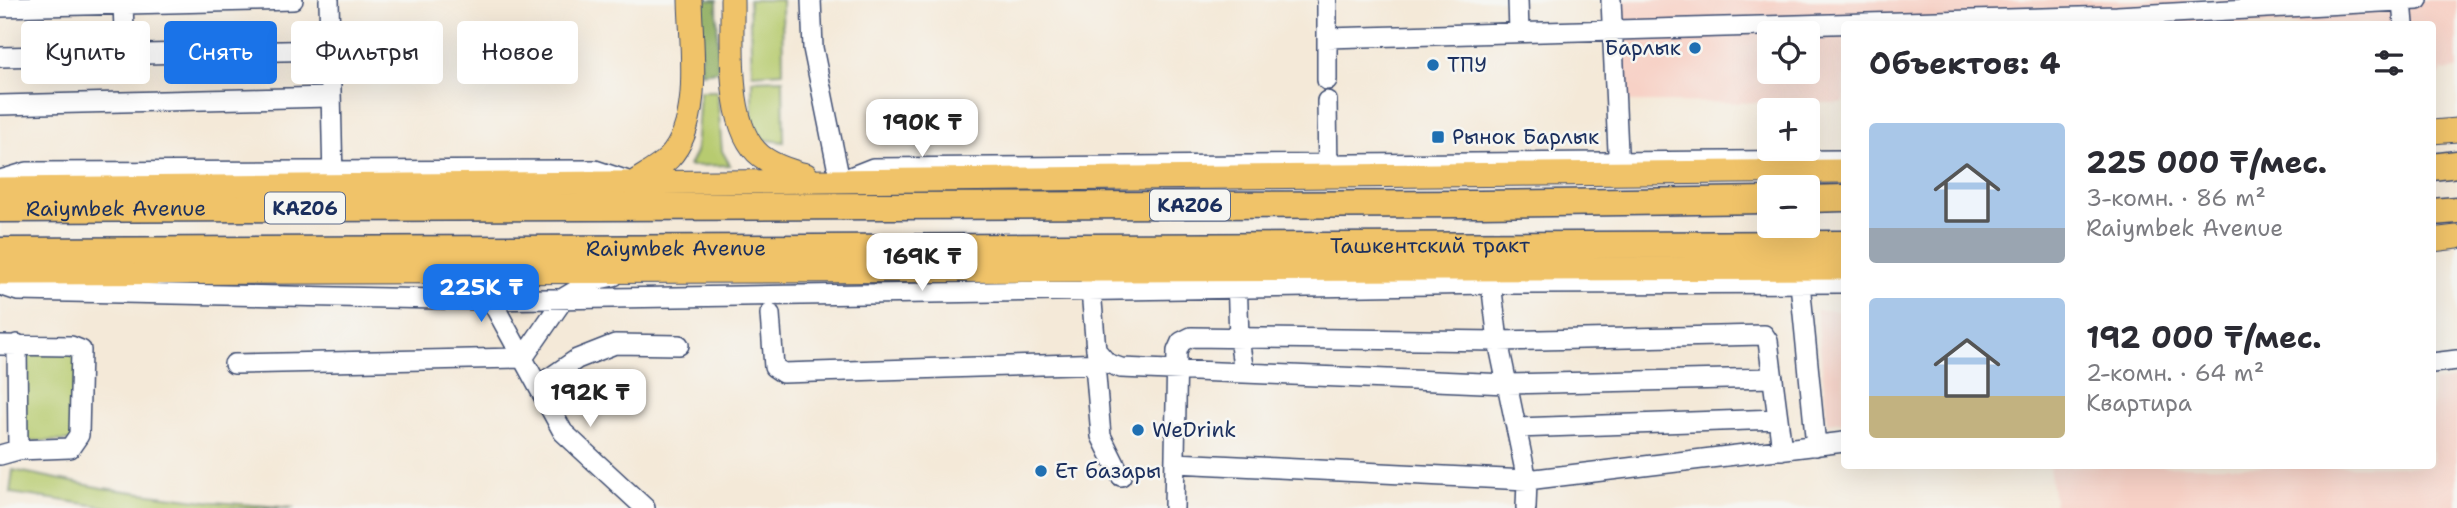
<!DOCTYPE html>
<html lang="ru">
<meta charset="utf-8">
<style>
body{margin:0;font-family:"Shantell Sans",sans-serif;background:#f7f7f7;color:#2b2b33;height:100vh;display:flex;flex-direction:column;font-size:26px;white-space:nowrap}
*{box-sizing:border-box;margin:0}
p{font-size:23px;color:#7c7c81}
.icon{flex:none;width:38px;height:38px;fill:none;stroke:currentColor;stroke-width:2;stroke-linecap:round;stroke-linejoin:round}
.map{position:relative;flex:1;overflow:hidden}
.sheet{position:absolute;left:1841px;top:21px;width:595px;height:448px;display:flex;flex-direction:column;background:#fff;border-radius:7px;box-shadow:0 7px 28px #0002}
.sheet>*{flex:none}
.top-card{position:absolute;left:21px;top:21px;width:665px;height:63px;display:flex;gap:14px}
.fabs{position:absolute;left:1757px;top:21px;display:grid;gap:14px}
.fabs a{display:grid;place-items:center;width:63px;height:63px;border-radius:7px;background:#fff;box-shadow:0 7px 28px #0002;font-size:35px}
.price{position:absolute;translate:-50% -60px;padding:0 16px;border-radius:14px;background:#fff;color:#222;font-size:23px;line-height:46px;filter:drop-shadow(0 2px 4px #0008)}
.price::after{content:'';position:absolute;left:50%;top:42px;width:21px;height:16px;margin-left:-10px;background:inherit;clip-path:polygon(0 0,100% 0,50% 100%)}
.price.on{background:#1a73e8;color:#fff}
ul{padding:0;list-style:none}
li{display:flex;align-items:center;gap:21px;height:175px;padding:0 28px}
li span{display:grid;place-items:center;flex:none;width:196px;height:140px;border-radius:7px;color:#555}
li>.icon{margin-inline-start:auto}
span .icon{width:84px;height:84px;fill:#fffc;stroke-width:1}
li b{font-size:30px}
h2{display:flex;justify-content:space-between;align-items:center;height:84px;padding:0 28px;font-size:30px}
.chip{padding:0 24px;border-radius:7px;background:#fff;box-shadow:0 7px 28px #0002;font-size:24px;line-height:63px}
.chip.on{background:#1a73e8;color:#fff}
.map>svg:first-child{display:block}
.built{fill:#f7d1c6;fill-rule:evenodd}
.green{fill:#b7cb6f;stroke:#697d66;stroke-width:2}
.forest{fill:#91af62;stroke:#566f60;stroke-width:2}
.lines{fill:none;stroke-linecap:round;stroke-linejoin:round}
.minor-casing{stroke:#3c4b70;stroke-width:22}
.major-casing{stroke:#3c4b70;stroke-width:25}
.highway-casing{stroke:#3c4b70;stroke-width:29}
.minor{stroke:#fff;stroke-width:19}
.major{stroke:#f0c369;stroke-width:23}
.highway{stroke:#f0c369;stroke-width:26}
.poi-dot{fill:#1f6fb2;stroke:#f6f6f2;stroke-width:2.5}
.labels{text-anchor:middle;stroke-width:5;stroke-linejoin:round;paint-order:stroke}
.shield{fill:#f6f6f2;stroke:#5d6b8a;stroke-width:2}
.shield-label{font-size:19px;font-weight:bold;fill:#1b2f5e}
.poi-label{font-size:21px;fill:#1b2f5e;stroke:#f6f6f2;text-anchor:start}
.street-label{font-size:21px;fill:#1b2f5e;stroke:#f6f6f2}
</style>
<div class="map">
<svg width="2457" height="508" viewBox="0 0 2457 508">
<rect width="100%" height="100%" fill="#f6f6f2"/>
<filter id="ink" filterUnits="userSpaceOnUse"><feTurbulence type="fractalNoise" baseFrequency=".0143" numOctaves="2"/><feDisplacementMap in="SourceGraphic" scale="14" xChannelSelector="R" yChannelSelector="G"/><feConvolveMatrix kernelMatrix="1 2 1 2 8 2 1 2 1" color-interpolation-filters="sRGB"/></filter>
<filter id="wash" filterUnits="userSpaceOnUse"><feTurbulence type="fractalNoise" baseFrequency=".00686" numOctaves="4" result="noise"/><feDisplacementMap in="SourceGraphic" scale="28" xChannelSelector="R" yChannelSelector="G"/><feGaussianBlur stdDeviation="1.57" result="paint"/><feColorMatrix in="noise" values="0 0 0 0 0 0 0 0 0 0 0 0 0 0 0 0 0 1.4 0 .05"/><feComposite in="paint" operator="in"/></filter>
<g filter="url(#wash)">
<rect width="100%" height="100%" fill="#f4e9d8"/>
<path class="built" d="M1623,0H2457V69L2443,71L2442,67L2440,75H2433L2432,24H1844V103L1617,102ZM1769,33H1808V72H1769Z
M1817,310L1844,311V421L1827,423Z
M2457,379V508H2055L2049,466H2432L2433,382Z"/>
<path class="green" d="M749,0H782L783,72L752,74Z
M783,79L784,142L760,139L752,119V80Z
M700,91H717L722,151L730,165L689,166L696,152Z
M18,345H77V441H18Z
M13,470L102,488L213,502L295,508H113L10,493Z"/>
<path class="forest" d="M700,0H717L718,71L701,73Z"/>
</g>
<g filter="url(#ink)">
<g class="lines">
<g class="minor-casing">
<path id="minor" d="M329,0L333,181
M811,0L813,48L840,181L873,168L1844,160
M1327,0V80
M1518,0L1519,32
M1611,0L1619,173
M2402,1L2404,24
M123,4L125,55
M0,7L293,0
M1327,38L2117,16L2418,0
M0,57L329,50
M1327,101L1328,176
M0,105L330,97
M0,180L27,172L595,170L625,180
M460,272L476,283L491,300L563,432L645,508
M1799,273L1816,446
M1237,277L1239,338L1244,373
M1090,278L1096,350L1107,363L1121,368L1507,384L1773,378
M0,285L18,291L491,300L1491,284L1844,283
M770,314L774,367L783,373L1107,363
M0,345L71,346L81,350L79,435L70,448L18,450
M523,358L565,297L594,280L614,276
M2432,363L2457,360
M234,364L523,358
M1095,364L1101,436L1121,476
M538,386L577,359L615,344L679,345
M1516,428L1778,419
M0,455L18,450L17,344
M1175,463L1527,480L1498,341L1490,274
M1174,508L1177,351L1181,342L1191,337L1498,341L1764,335L1768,341L1782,450
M1526,508L1527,480L1844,442"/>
</g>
<g class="major-casing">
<path id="major" d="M732,0C733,42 725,128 761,156C774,166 790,171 806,175
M2432,132L2457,130
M633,183C645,175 659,168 669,158C703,122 691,46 690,0
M0,189L1844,171
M2432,240L2457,237
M0,273L1844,268"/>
</g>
<g class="highway-casing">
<g id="highway">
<path d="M2432,167L2457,164"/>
<path d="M1808,199L1844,198"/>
<path id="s1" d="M0,209L1480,204L1769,200"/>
<path d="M2432,212L2457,210"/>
<path id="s2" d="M0,251L1844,244"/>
</g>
</g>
<use href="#minor" class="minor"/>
<use href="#major" class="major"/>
<use href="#highway" class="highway"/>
</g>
</g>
<g class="poi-dot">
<circle cx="1695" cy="48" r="7"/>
<circle cx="1433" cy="65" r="7"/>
<rect x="1431" y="130" width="14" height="14" rx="3.5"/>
<circle cx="1138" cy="430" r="7"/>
<circle cx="1041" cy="471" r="7"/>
</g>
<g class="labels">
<g class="shield">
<rect x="1150" y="189.5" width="80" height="31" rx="5"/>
<rect x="265" y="192.5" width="80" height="31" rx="5"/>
</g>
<g class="shield-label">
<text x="1190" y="212">KАZ06</text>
<text x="305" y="215">KАZ06</text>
</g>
<g class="poi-label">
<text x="1681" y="55" text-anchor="end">Барлык</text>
<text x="1447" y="72">ТПУ</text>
<text x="1452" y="144">Рынок Барлык</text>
<text x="1152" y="437">WeDrink</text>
<text x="1055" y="478">Ет базары</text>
</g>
<g class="street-label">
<text dy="7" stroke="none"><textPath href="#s1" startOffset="116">Raiymbek Avenue</textPath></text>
<text dy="7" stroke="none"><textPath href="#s2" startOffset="1430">Ташкентский тракт</textPath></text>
<text dy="7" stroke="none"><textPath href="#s2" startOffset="676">Raiymbek Avenue</textPath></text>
</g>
</g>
</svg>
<div class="fabs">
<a><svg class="icon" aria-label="locate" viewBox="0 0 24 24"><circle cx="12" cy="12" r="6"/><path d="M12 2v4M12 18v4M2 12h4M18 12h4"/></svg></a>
<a>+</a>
<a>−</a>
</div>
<b class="price" style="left:922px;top:159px">190K ₸</b>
<b class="price" style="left:922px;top:293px">169K ₸</b>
<b class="price on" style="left:481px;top:324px">225K ₸</b>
<b class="price" style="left:590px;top:429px">192K ₸</b>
<div class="top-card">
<a class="chip">Купить</a>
<a class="chip on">Снять</a>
<a class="chip">Фильтры</a>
<a class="chip">Новое</a>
</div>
<section class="sheet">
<h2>Объектов: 4<svg class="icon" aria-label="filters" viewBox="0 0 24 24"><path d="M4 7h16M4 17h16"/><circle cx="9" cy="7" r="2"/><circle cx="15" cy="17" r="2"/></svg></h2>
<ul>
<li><span style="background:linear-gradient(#a9c7e8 75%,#9aa5b1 0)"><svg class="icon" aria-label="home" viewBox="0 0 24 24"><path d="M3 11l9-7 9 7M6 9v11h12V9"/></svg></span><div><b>225 000 ₸/мес.</b><p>3-комн. · 86 m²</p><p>Raiymbek Avenue</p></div></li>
<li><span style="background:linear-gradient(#a9c7e8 70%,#c2b280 0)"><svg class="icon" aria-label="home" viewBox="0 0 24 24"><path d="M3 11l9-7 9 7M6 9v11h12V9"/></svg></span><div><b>192 000 ₸/мес.</b><p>2-комн. · 64 m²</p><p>Квартира</p></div></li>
</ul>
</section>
</div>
